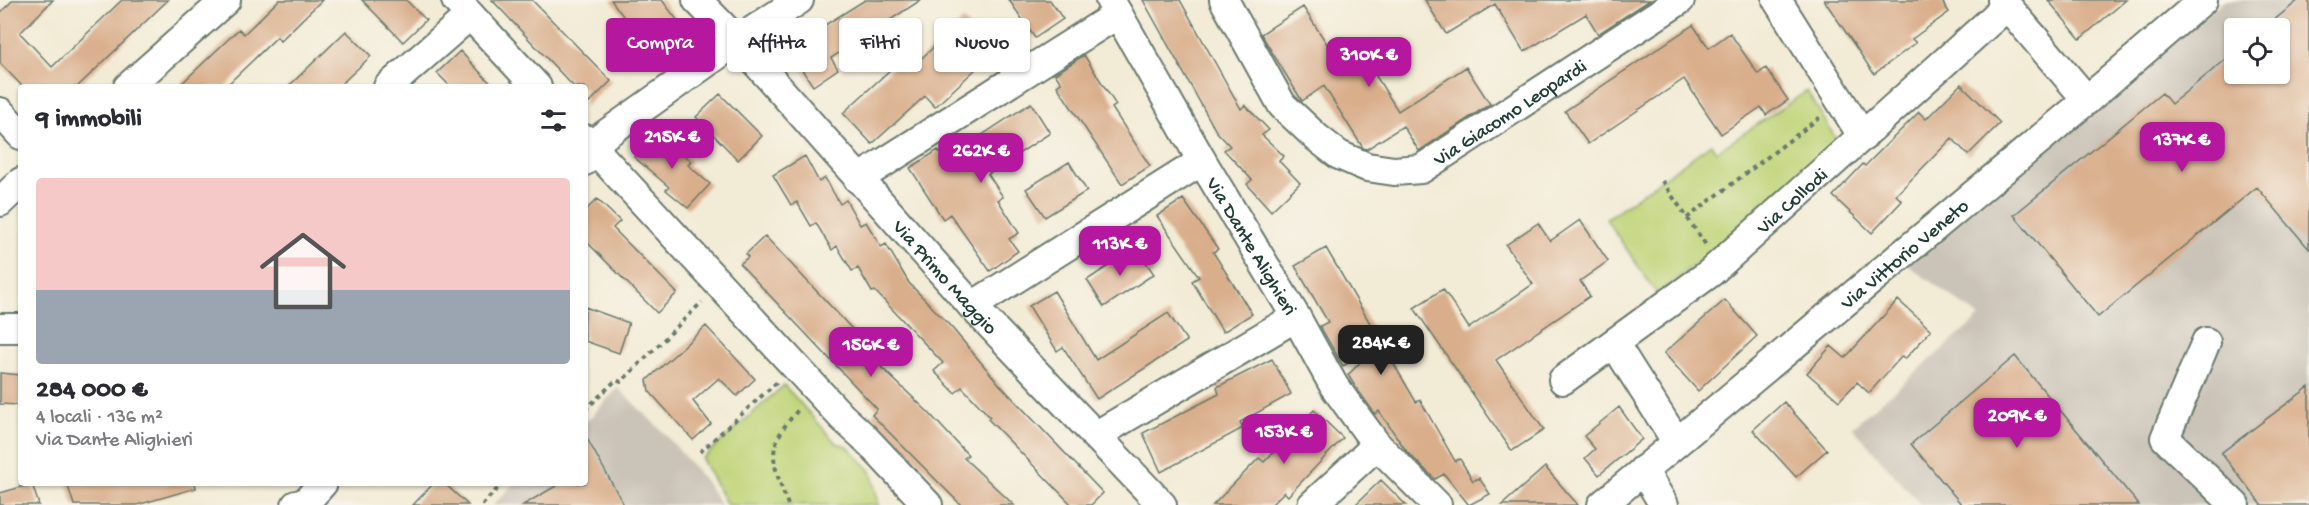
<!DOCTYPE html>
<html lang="it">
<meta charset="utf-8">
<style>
body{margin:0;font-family:"Gochi Hand",sans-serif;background:#f7f7f7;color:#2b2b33;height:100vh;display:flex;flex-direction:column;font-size:22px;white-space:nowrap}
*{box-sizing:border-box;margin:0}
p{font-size:20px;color:#7c7c81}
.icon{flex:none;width:33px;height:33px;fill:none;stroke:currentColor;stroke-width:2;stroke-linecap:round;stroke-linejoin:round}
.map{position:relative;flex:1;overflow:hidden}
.details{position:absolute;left:18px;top:84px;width:570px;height:402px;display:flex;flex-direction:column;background:#fff;border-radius:6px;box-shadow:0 2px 4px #0004}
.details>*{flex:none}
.hud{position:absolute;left:606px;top:18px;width:570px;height:54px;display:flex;gap:12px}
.tools{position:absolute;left:2224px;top:18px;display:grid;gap:12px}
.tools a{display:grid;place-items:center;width:66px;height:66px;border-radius:6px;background:#fff;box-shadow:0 2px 4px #0004;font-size:30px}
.price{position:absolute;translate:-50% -51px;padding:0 14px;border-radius:12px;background:#b5179e;color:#fff;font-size:20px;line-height:39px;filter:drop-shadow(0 2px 3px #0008)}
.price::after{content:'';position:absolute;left:50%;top:36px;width:18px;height:14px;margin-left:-9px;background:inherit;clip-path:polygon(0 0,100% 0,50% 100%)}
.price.current{background:#222;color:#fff}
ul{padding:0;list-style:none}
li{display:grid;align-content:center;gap:12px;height:318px;padding:0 18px}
li span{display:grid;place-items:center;height:186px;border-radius:6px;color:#555}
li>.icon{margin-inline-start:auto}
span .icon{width:108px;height:108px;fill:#fffc;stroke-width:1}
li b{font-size:26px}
h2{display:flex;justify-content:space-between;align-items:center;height:72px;padding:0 18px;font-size:26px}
.pill{padding:0 21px;border-radius:6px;background:#fff;box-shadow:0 2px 4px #0004;font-size:21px;line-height:54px}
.pill.current{background:#b5179e;color:#fff}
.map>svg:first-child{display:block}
.industrial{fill:#cac3b8;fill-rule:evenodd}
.green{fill:#c0d478;stroke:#708856;stroke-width:1.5}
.building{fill:#d9ae8b}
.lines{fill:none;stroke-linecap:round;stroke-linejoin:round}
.minor-casing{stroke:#697a6c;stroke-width:32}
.path{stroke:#697a6c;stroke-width:4;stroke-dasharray:4.5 4.5;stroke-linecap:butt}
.minor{stroke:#fff;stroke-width:28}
.labels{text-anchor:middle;stroke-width:5;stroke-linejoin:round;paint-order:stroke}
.street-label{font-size:20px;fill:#1f3d34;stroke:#f7f3e8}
</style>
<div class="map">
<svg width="2309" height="505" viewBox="0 0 2309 505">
<rect width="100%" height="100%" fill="#f7f3e8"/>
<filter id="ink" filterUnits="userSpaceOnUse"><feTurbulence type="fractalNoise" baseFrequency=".0167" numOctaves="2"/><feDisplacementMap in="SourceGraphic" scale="12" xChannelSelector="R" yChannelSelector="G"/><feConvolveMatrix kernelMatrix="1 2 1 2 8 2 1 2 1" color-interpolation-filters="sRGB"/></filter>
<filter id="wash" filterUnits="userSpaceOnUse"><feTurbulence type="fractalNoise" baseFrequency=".008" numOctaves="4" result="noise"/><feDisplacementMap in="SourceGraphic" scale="24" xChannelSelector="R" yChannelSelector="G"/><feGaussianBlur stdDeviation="1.35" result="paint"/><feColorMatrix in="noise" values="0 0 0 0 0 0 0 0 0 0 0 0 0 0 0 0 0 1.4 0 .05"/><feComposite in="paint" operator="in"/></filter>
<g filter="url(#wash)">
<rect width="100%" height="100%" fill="#f2ebd5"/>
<path class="industrial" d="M2224,0H2309V505H1921L1852,427L1980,317L1906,264ZM2235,28H2280V74H2235Z
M618,388L665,434L707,483L720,505H493L515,483H585V423Z"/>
<path class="green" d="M1807,91L1841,147L1657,294L1606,219L1711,144L1716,152Z
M784,385L836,443L847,446L871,471L879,505H727L702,459Z"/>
<g id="blocks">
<path class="building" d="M13,0H53L20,33L52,67L122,0H168L77,87H23L0,63V13Z
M279,0H322L280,41L277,37L225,87H178L239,29L244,34Z
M362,0H406L426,20L403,42Z
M492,0H532L611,81L585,107V87H574Z
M611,0H662L690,37L661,59L639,31L636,33Z
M865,0H921L831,58L838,69L813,86L781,39L806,21L814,32Z
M1009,0H1050L1063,19L1035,38Z
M1143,0H1180L1241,109L1245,105L1269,130L1262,135L1284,156L1279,161L1300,183L1271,211L1247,184L1252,180L1224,150L1230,146L1216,131Z
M1425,0H1650L1598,34L1586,14L1524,52L1495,4L1446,34Z
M1824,0H1941L1949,12L1912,39L1916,43L1874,74Z
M2048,0H2126L2080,39Z
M2299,0H2309V249L2257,187L2098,317L2014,215L2162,93L2171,104L2235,52V74H2280V28H2264Z
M1303,7L1344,70L1364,57L1398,111L1466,67L1490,104L1419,151L1403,126L1367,149L1363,148L1324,86L1302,101L1261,34Z
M963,20L993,53L935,107L925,96L872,144L843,113L903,58L912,67Z
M1693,25L1709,48L1730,33L1758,74L1766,68L1788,100L1766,115L1761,107L1721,134L1684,79L1588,144L1565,111Z
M346,31L371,56L338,87H288Z
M460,51L494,87H451L437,73Z
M1084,55L1116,105L1112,108L1150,166L1122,184L1057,86L1061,83L1055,74Z
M1961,84L2000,123L1968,155L1952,138L1896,195L1902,201L1872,233L1833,196L1863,164L1865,166L1919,112L1926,119Z
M720,94L762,136L738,160L696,117Z
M1031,103L1050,133L988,174L1003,197L998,200L1019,233L1009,239L1018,251L990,271L950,214L943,219L910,168L938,150L944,160Z
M656,132L691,161L688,165L710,184L688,208L666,190L669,187L634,157Z
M805,156L819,182L825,178L840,204L846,200L860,225L866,222L881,247L886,244L909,283L952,328L1000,385L1103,493L1091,505H1072L988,419L990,417L962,387L955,393L934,371L943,363L875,291L872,292L858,268L852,271L837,246L832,250L816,223L811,226L797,202L791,205L773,175Z
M1069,162L1087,191L1045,217L1026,189Z
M597,199L620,221L613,228L677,293L657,313L585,240V211Z
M1183,199L1218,249L1213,252L1252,314L1223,332L1192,281L1199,277L1157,216Z
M1580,220L1608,261L1580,281L1590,296L1496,360L1544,430L1512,451L1414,308L1443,289L1469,328L1533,284L1506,245L1538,223L1550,241Z
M765,236L882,361L878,364L929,413L968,455L964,458L1014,505H961L872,415L877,409L740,264L748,257L746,254Z
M1136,248L1154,274L1104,307L1087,280Z
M1326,248L1416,402L1420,400L1455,461L1460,459L1473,481L1479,478L1490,494L1469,505L1444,474L1435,479L1407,452L1379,411L1375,414L1355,386L1348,375L1373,349L1343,366L1320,326L1328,322L1295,266Z
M1054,291L1096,360L1168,313L1187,341L1097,399L1063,347L1057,351L1029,306Z
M1725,300L1757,336L1698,391L1664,353Z
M1898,300L1931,330L1905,359L1902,356L1869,393L1857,382L1839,401L1807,373L1831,346L1845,358Z
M585,307L629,323L619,353L585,341Z
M706,326L755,379L737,396L719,378L693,401L711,424L693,440L649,391L647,380Z
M2015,356L2139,505H1962L1911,444Z
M1272,359L1291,394L1240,422L1243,428L1161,472L1143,433L1219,394L1217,387Z
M0,373L21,375V405L0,404Z
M2309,387V505H2262L2221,453Z
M1784,402L1827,450L1796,477L1753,430Z
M1619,407L1642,439L1599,475L1585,458L1595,449L1584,436Z
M1314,410L1343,438L1288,496L1284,492L1271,505H1213L1259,458L1264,462Z
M585,435L624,505H523L561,483H585Z
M1545,467L1578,505H1502Z
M1381,480L1406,505H1355Z
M67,483H195L196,488L137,505H74Z
M434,483H444L468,505H413Z
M32,484L39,505H0V493Z"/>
</g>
</g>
<g filter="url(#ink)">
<use href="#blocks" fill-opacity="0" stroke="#697a6c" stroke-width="1.5"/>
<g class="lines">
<g class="minor-casing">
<g id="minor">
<path d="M456,0L537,87"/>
<path id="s1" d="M697,0L737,41L972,306L1162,505"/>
<path id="s2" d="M1110,0L1202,161L1296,317L1334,386L1377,445L1437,505"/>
<path id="s3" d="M1224,0L1282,105L1316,137L1339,155L1367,167L1394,171L1421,169L1680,0"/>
<path d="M1777,0L1863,137"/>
<path d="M2002,0L2087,100"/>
<path d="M128,87L226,0"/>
<path d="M388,87L470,15"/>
<path d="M0,112L21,135"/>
<path d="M585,139L842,417L863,436L928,505"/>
<path d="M585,161L596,151L602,137L737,41L799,0"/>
<path d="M858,179L1118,14"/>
<path d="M0,202L21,182"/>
<path d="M972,306L1202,161"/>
<path d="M0,328H21"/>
<path d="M2206,342L2165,438L2235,505"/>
<path d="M1614,343L1676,441"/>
<path id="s4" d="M1563,380L1710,273L2007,6"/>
<path d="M1095,436L1296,317"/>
<path d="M1643,470L1664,505"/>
<path d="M296,505L305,503L323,483"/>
<path d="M1312,505L1377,445"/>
<path id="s5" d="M1602,505L2087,100L2203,0"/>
</g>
</g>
<path class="path" d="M1662,181L1706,245
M1687,218L1823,115
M585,410L616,380L621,382L702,302
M700,452L777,382
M482,505L503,483
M788,505C771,458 764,447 800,408"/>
<use href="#minor" class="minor"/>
</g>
</g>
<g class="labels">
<g class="street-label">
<text dy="7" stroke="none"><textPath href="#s3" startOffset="386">Via Giacomo Leopardi</textPath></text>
<text dy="7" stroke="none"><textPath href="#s4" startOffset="291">Via Collodi</textPath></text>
<text dy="7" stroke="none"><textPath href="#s2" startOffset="284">Via Dante Alighieri</textPath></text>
<text dy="7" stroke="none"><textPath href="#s5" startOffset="393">Via Vittorio Veneto</textPath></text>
<text dy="7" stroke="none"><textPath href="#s1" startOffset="372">Via Primo Maggio</textPath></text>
</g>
</g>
</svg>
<div class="tools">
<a><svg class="icon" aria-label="locate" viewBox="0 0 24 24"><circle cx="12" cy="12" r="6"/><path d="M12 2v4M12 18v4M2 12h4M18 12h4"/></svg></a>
</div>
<b class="price" style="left:1369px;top:88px">310K €</b>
<b class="price" style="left:672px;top:170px">215K €</b>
<b class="price" style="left:2182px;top:173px">137K €</b>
<b class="price" style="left:981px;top:184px">262K €</b>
<b class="price" style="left:1120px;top:277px">113K €</b>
<b class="price current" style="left:1381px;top:376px">284K €</b>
<b class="price" style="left:871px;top:378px">156K €</b>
<b class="price" style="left:2017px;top:449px">209K €</b>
<b class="price" style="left:1284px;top:465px">153K €</b>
<div class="hud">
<a class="pill current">Compra</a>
<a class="pill">Affitta</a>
<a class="pill">Filtri</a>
<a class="pill">Nuovo</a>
</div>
<section class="details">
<h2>9 immobili<svg class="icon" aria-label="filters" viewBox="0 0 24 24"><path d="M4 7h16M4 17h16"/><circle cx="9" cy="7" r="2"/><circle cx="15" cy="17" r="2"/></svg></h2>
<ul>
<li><span style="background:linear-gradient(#f6c9c9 60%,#9aa5b1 0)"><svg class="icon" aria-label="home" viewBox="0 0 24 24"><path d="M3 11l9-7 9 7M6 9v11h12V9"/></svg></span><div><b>284 000 €</b><p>4 locali · 136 m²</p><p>Via Dante Alighieri</p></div></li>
</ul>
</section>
</div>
